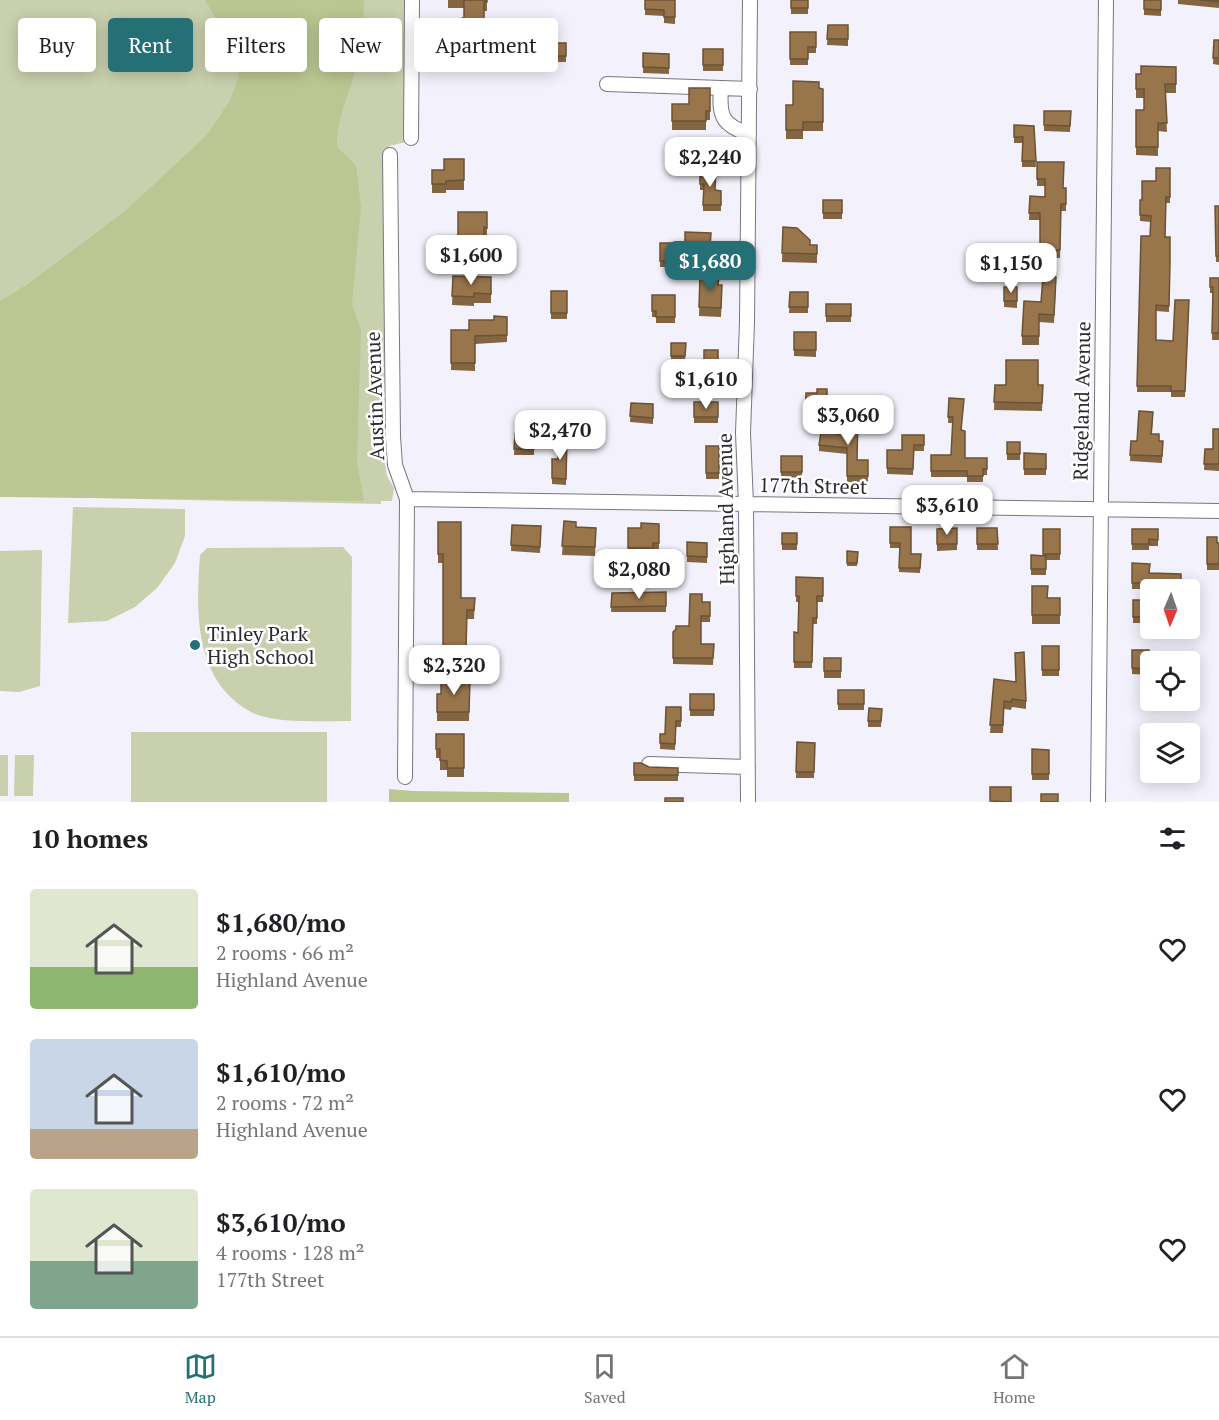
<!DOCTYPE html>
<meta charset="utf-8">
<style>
body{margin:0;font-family:"PT Serif",serif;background:#f6f6f6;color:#202124;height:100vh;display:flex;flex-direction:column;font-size:22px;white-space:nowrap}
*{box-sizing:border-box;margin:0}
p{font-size:20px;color:#757577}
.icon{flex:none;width:33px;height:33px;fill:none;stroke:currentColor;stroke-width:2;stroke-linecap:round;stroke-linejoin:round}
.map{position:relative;height:802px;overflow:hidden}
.details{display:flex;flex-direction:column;background:#fff;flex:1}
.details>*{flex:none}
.hud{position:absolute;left:18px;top:18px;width:600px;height:54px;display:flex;gap:12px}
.needle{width:39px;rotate:182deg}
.controls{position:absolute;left:1140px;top:579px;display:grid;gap:12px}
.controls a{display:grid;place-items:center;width:60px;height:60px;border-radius:6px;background:#fff;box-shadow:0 3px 15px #0003;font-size:30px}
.price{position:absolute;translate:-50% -51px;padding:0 14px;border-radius:12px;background:#fff;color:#222;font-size:20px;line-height:39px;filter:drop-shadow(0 2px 3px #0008)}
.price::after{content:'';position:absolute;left:50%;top:36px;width:18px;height:14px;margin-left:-9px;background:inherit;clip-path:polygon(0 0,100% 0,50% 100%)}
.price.current{background:#257076;color:#fff}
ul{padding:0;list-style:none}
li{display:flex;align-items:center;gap:18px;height:150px;padding:0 30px}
li span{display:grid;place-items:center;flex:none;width:168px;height:120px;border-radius:6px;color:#555}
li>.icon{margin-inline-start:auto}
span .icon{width:72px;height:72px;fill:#fffc;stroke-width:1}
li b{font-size:26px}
h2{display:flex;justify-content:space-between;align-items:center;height:72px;padding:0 30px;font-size:26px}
.tag{padding:0 21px;border-radius:6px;background:#fff;box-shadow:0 3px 15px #0003;font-size:21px;line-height:54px}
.tag.current{background:#257076;color:#fff}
.menu{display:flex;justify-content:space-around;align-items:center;height:84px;border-top:2px solid #e0e0e0;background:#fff;font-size:16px;color:#757577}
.menu a{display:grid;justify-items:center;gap:3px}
.menu .current{color:#257076}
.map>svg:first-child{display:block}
.green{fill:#c8d0ad}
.forest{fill:#bbc792}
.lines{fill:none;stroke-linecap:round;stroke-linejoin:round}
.minor-casing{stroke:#787780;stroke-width:16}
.minor{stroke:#fff;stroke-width:14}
.wall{fill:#846541}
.building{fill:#99754c;stroke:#6b5235;stroke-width:1.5}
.poi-dot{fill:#257076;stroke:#fff;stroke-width:2}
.labels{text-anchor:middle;stroke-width:5;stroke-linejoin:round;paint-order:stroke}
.street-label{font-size:20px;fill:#2c2c30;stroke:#fff}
.poi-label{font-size:20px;fill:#2c2c30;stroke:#fff;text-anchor:start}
</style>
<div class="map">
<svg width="1219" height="802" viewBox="0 0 1219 802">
<rect width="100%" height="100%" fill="#f3f2fc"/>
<path class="green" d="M0,0H406V142L389,146L382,446L387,476L394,488L392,501H381V504L0,496Z
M73,507L185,509V536L175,563L157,588L135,607L107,621L68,623Z
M343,547L352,557L351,721C325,721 273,724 251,712C193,680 196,611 200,555L207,548Z
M42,550L40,686L19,692L0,691V551Z
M131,732H327V802H131Z
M0,755H8V796H0Z
M15,755H34L33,796H14Z"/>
<path class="forest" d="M205,0H364C364,27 360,53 353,79C345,105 337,119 337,147L356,165L361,207L352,304L361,330L357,463L364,501L0,497V301L28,284L125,211L207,135L229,102L239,77L234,50Z
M389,789L413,791L569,793V802H389Z"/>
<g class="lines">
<g class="minor-casing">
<path id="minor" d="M607,84L750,89
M721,88C719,115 721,125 749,134
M411,138L412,0
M390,155L393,437L395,465L407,499L405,777
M407,499L1219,511
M649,764L748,767
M748,802L746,504L743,433L747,322L750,0
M1098,802L1106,0"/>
</g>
<use href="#minor" class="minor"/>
</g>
<path class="wall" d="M448,0H487V11H484V37H486V57H482V64H466V61H448V37H458L462,28L464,18V8H448Z
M645,0H675V24L664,23V16L645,15Z
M791,0H808V14H791Z
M1144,0H1161V16L1144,15Z
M1178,0H1219V8L1178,4Z
M828,25H848V46L827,45Z
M790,32H816V53H808V65H790Z
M1214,40H1219V65L1213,64Z
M541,43H566V62H541Z
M703,49H723V71H703Z
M643,53L669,54V74L643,73Z
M1176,67V93H1165L1167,132L1158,131V156L1136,155V110H1144V98H1136V74H1141Z
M710,88V120H706V130H672V104H689Z
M819,88L823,89V131H803V139H786V105H793Z
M1044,111H1071L1070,132L1044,131Z
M1014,125L1034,126L1036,167H1022V143H1014Z
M464,159V190H446V193H432V170H444Z
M1037,162L1063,188H1066V211H1061L1060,258L1040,257V220H1029L1030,196L1045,197V186H1037Z
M1170,168V203H1166L1165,237H1170L1169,312L1156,311V340L1173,341L1189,300L1185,397H1171V392H1137L1141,236H1150L1151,222L1140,221V200H1142L1156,181Z
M700,169L715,190L721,191V211H703V190H700Z
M823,200H842V219H823Z
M1215,206H1219V262H1216Z
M487,212V237H484V247H473V264L452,263V239H458Z
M783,227L810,245H817V263L782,262Z
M685,232L711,233L710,253L685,252Z
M660,243H676V267H660Z
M453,276L491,277V303H474V306L452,305Z
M700,276L719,285L722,295L721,317L699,316Z
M1210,278H1219V340H1212L1213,293H1210Z
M1056,286L1054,323L1039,322V345H1022V336L1041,302Z
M1004,287H1017V308L1004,307Z
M551,291H567V319H551Z
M790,292H808V313H789Z
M652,295H675V323H656V317H652Z
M826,304H851V322H826Z
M507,317V342L475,344V371L451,370V330H469L494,320Z
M794,332H816V357L794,356Z
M671,343H686L685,363L671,362Z
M704,350H718V374L704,373Z
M995,385H1043L1042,411L994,410Z
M827,389V420H805L806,393H817Z
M949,398L962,430L965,458H987V475H983V482H967V477H931V455H951L953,423H948Z
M694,402H718V423H694Z
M631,403L653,404V424L630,422Z
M1153,418L1152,434L1159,441H1163L1162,463L1130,461L1131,441H1137Z
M1219,429V471L1204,470L1205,449H1213Z
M515,433L534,434V455H514Z
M839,434L857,460H868V482H847V454L819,451V445Z
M924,435V451H914L913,475L887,474V450H902Z
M567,439L566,485L552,484V459H558Z
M1007,442H1020V460H1007Z
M706,446H719V479H706Z
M1024,453L1046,454V475H1024Z
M781,456H802V478H781Z
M564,521L576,527L596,528L595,556L562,555Z
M438,522L461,598H475L474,619H467L466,659H453V668L443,667V563H438Z
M659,524V552H653V557H628V528H641Z
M512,525L541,526L540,553L511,551Z
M890,527L911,554H921L920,573L899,572L900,548H890Z
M957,528V550L937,551V529Z
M977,528H997L998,550H977Z
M1043,529H1060V560H1046V575H1031V555L1043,556Z
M1132,529H1158V546H1149V550H1132Z
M782,533H797V550H782Z
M1207,537L1217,543H1219V570H1207Z
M687,542L707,543V563L687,562Z
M847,551L858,552L857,566H847Z
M1132,563L1150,573L1181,574V590H1150V623H1133V600H1145V589H1132Z
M796,577L823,578V602H817V624H813L812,668H794V632L798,633L799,602H796Z
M1032,586L1048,598H1060V624H1032Z
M666,592V612H611L612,593Z
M702,602H710V622H701V644H714L713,665L673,664V632L689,626Z
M1164,628H1178V632H1164Z
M1042,646H1059V676H1042Z
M1132,650H1149V675L1132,674Z
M824,658H841V678H824Z
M470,679L469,721H437V694H441Z
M994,679L1026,701V709L1012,707L1011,710L1004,709L1003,733H990Z
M838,690H864V710H838Z
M690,694H714V716H690Z
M681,707V727H676L675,750L660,749V743Z
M882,709L881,727H868V721Z
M436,734H464V777H447V770H440V758H436Z
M797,742L815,743L814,778H796Z
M1032,749L1049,750V780H1032Z
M634,763L649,767L678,768V781H634Z"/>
<path class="building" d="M464,0H487V2H484V37H486V48H482V55H466V52H448V37H458V28H462V18H464Z
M645,0H675V17H664V10L645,9Z
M791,0H808V8H791Z
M1144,0H1161V10L1144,9Z
M1200,0H1219V2Z
M828,25H848V39H827Z
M790,32H816V47H808V59H790Z
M1214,40H1219V58H1213Z
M541,43H566V56H541Z
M703,49H723V65H703Z
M643,53L669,54V68L643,67Z
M1141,66L1176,67V84H1165L1167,123H1158V147H1136V110H1144V89H1136V74H1141Z
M793,81L819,82V88L823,89V122H803V130H786V105H793Z
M689,88H710V111H706V121H672V104H689Z
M1044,111H1071L1070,126L1044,125Z
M1014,125L1034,126L1036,161H1022L1023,137H1014Z
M444,159H464V180L446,181V184H432V170H444Z
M1037,162H1064L1063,188H1066V204H1061L1060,250H1040V213H1029L1030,196L1045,197V179H1037Z
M1156,168H1170V197H1166L1165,237H1170V263L1169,306L1156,305V340L1173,341L1175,300H1189L1185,391H1171V386H1137L1141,236H1150L1151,216L1140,215V200H1142V181H1156Z
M700,169H716L715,190L721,191V205H703L704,184H700Z
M823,200H842V213H823Z
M1215,206H1219V256H1216Z
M458,212H487V228L484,227V238L473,237V255L452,254V239H458Z
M783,227L797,228L810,240V245H817V254L782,253Z
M685,232L711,233L710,247L685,246Z
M660,243H676V261H660Z
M453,276L491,277V294L474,293V297L452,296Z
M700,276L719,277L718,285H722L721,308L699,307Z
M1043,277H1056L1054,315L1039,314V336H1022L1024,301L1041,302Z
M1210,278H1219V333H1212L1213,287H1210Z
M1004,287H1017V301H1004Z
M551,291H567V313H551Z
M790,292H808V307H789Z
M652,295H675V317H656V311H652Z
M826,304H851V316H826Z
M494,316L507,317V335L475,336V363H451V330H469V320H494Z
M794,332H816V350H794Z
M671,343H686L685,356H671Z
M704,350H718V367H704Z
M1006,360H1038V385H1043L1042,403L994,402L995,385H1006Z
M817,389H827V414H805L806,393H817Z
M949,398L964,399L961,430L965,431V458H987V469H983V476H967V471H931V455H951L953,417H948Z
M694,402H718V417H694Z
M631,403L653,404V418L630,416Z
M1139,411L1153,412L1151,434H1159V441H1163L1162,456L1130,455L1131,441H1137Z
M846,413H858L857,460H868V476H847V448L819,445L821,432L839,434V432H846Z
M1213,429H1219V464H1204L1205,449H1213Z
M515,433L534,434V449H514Z
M902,435H924V445H914L913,469L887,468V450H902Z
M559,439H567L566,479L552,478V459H558Z
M1007,442H1020V454H1007Z
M706,446H719V473H706Z
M1024,453L1046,454V469H1024Z
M781,456H802V472H781Z
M564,521L576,522V527L596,528L595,547L562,546Z
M438,522H461V598H475L474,610H467L466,650H453V659L443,658V554H438Z
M641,523L659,524V543H653V548H628V528H641Z
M512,525L541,526L540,547L511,545Z
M890,527H911V554H921L920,568H899L900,543H890Z
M957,528V544H937V529Z
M977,528H997L998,544H977Z
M1043,529H1060V554H1043Z
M1132,529H1158V540L1149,539V544H1132Z
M782,533H797V544H782Z
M1207,537H1217V543H1219V564H1207Z
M687,542L707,543V557L687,556Z
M847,551L858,552L857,563H847Z
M1031,555L1046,556V569H1031Z
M1132,563L1150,564L1149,573L1181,574V589L1160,588V590H1150V617H1133V600H1145V583H1132Z
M796,577L823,578V596H817V618H813L812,662H794V632L798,633L799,596H796Z
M1032,586H1048L1047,598H1060V615H1032Z
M666,592V606L611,607L612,593Z
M690,594H702V602H710V616H701V644H714L713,658H673V632L676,629V626H689Z
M1042,646H1059V670H1042Z
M1132,650H1149V669L1132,668Z
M1024,652L1026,701L1012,699L1011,702L1004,701L1003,725H990L994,679L1016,682L1015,653Z
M824,658H841V671H824Z
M441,678L470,679L469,712H437V694H441Z
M838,690H864V704H838Z
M690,694H714V710H690Z
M666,707H681V721H676L675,744L660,743V734H665Z
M869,708L882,709L881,721H868Z
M436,734H464V768H447V761L440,760V749H436Z
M797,742L815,743L814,772H796Z
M1032,749L1049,750V774H1032Z
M634,763H641L649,767L678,768V775H634Z
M990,787H1011V802L990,801Z
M1041,794H1058V802H1041Z
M665,798H683V802H665Z"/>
<circle class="poi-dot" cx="195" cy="645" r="6"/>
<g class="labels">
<g class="street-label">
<text transform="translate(375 396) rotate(-92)" y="7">Austin Avenue</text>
<text transform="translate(1082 401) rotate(-89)" y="7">Ridgeland Avenue</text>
<text transform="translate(813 486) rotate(1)" y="7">177th Street</text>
<text transform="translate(726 509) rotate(-91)" y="7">Highland Avenue</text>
</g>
<g class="poi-label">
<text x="207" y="641">Tinley Park<tspan x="207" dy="23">High School</tspan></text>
</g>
</g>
</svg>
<div class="controls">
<a><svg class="needle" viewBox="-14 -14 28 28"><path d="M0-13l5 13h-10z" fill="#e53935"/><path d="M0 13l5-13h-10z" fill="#757577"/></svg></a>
<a><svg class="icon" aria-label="locate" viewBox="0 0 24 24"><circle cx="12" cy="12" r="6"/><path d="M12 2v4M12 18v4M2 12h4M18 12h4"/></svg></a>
<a><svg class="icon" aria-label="layers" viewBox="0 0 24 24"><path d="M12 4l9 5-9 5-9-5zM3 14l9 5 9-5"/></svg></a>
</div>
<b class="price" style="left:710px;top:188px">$2,240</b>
<b class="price" style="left:471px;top:286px">$1,600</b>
<b class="price current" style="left:710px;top:292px">$1,680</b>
<b class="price" style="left:1011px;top:294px">$1,150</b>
<b class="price" style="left:706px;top:410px">$1,610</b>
<b class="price" style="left:848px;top:446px">$3,060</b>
<b class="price" style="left:560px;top:461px">$2,470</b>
<b class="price" style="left:947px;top:536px">$3,610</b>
<b class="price" style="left:639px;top:600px">$2,080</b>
<b class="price" style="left:454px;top:696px">$2,320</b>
<div class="hud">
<a class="tag">Buy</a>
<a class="tag current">Rent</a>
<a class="tag">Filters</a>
<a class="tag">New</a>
<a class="tag">Apartment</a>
</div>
</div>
<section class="details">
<h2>10 homes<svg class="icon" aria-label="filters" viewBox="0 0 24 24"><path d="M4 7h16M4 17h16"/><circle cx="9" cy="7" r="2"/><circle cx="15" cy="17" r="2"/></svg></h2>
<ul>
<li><span style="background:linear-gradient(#dfe7d0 65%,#8fb573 0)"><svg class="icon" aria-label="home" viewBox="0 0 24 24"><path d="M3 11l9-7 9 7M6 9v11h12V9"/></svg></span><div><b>$1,680/mo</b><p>2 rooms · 66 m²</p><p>Highland Avenue</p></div><svg class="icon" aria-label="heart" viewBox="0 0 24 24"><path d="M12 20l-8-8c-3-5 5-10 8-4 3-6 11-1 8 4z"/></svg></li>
<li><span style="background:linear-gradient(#c9d6e8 75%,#b9a48a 0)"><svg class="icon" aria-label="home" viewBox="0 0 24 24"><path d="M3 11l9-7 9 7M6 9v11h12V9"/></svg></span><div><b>$1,610/mo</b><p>2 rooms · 72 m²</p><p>Highland Avenue</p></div><svg class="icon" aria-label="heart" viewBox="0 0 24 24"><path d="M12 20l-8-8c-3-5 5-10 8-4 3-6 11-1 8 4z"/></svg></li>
<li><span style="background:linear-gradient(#dfe7d0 60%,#7fa58c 0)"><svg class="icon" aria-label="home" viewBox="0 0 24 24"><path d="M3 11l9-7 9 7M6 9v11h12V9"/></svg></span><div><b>$3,610/mo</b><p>4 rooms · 128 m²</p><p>177th Street</p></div><svg class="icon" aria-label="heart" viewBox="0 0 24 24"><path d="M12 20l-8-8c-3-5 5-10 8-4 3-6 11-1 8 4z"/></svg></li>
</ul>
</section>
<nav class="menu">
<a class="current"><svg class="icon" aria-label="map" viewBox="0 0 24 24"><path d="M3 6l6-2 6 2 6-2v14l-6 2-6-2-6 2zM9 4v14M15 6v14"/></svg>Map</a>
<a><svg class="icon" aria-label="saved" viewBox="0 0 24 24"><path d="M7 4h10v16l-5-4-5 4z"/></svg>Saved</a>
<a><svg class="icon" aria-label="home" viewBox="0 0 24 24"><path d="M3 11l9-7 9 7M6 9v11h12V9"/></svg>Home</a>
</nav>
